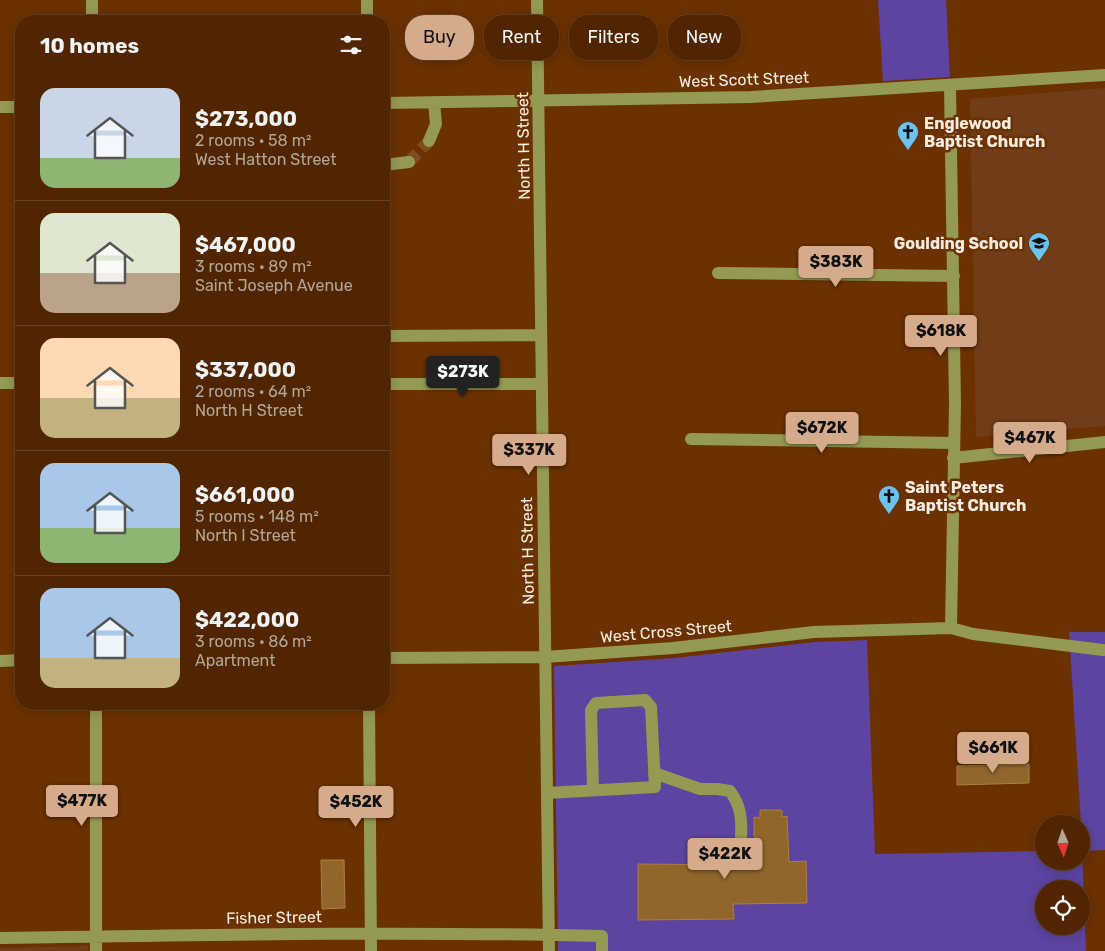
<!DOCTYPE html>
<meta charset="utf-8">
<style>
body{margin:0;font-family:Rubik,sans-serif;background:#5a310f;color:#f1f3f6;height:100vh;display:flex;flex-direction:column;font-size:19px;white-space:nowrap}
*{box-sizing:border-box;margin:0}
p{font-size:16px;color:#b4a599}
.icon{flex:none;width:28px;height:28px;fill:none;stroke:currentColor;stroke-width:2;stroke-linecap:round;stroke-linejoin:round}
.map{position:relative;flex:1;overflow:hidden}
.panel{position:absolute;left:15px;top:15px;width:375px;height:695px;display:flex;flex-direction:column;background:#502500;border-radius:20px;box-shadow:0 2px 12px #0003,0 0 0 1px #674222}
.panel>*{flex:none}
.banner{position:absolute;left:405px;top:15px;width:475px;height:45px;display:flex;gap:10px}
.needle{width:32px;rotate:177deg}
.fabs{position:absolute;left:1035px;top:815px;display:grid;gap:10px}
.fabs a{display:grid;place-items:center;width:55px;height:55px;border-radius:50%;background:#502500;box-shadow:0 2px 12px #0003,0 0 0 1px #674222;font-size:25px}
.price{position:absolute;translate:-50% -42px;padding:0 11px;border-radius:5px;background:#d6ab8b;color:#111;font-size:16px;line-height:32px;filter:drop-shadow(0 1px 2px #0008)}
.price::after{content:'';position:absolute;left:50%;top:30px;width:15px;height:11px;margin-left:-8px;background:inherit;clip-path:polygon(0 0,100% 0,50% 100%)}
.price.selected{background:#222;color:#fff}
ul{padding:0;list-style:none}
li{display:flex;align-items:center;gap:15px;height:125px;padding:0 25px}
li+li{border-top:1px solid #674222}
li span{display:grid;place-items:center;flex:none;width:140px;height:100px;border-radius:15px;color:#555}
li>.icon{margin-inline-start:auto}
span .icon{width:60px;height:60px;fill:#fffc;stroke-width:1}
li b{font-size:21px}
h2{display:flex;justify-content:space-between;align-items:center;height:60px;padding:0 25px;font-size:21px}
.pill{padding:0 18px;border-radius:20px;background:#502500;box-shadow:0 2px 12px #0003,0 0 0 1px #674222;font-size:18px;line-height:45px}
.pill.selected{background:#d6ab8b;color:#111}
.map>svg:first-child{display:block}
.built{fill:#713d19}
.green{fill:#5d44a0;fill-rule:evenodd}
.building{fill:#90662b;stroke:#ae7f40}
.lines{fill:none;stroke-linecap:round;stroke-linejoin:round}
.minor-tunnel{stroke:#804d22;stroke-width:12;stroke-dasharray:12 6;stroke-linecap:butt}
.minor{stroke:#949a52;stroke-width:12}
.labels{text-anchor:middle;stroke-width:5;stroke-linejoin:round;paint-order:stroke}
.street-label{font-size:16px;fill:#faece3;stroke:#6b3100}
.poi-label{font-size:16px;font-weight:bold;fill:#faece3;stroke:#6b3100;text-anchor:start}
</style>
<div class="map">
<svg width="1105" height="951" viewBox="0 0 1105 951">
<rect width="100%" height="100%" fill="#6b3100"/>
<path class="built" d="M1105,88V426L976,437L970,99Z
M88,946V951H0V948Z"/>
<path class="green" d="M878,0H946L950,77L883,81Z
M1069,632H1105V850L1082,851L1086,951H558L554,666L674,658L815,642L867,640L875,854L1044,851V861H1081V824ZM1044,889H1081V926H1044Z"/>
<path class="building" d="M1029,764V783L957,785V766Z
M760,810H782V817L787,816L789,862L806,861L807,903L733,904L734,919L638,920V864L740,865V863L758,862V838L754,837V817L760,818Z
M321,860H344L345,908L322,909Z"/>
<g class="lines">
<path class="minor-tunnel" d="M409,162L429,141"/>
<path class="minor" d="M537,0L549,951
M92,21V0
M367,21V0
M950,86L955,404L951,628
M384,103L751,97L1105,75
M0,107H21
M429,141L436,124L434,102
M384,165L409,162
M718,273L954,276
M384,336L541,335
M0,383H21
M384,384H542
M691,439L953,443
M953,458L1105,442
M384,658L545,657L673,648L814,632L951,628L973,634L1103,650
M0,661L21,660
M96,704V951
M369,704L371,951
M654,773L700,789H717L730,791C741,806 742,819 741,837
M547,793L655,787L651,707L645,700L596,703L591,710L593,790
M0,938C201,935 401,931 602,936V951"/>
</g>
<defs>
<g id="church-pin" transform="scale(1.125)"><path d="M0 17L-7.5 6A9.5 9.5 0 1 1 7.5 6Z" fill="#6ac3f1" stroke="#6b3100"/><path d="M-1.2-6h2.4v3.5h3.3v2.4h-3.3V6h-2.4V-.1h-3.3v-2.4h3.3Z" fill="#111"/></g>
<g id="school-pin" transform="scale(1.125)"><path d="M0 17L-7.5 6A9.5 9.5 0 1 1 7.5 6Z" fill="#6ac3f1" stroke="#6b3100"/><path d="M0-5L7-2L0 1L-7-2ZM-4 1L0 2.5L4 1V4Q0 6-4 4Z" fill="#111"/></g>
</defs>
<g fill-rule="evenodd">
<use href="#church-pin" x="908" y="132"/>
<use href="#school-pin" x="1039" y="243"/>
<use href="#church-pin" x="889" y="496"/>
</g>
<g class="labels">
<g class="street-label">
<text transform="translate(744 79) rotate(-2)" y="6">West Scott Street</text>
<text transform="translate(523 146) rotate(-91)" y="6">North H Street</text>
<text transform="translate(527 551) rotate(-91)" y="6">North H Street</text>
<text transform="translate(666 631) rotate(-5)" y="6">West Cross Street</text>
<text transform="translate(274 917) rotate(-1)" y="6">Fisher Street</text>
</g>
<g class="poi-label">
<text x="924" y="129">Englewood<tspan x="924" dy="18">Baptist Church</tspan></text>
<text x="1023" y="249" text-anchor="end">Goulding School</text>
<text x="905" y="493">Saint Peters<tspan x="905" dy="18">Baptist Church</tspan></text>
</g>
</g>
</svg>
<div class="fabs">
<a><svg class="needle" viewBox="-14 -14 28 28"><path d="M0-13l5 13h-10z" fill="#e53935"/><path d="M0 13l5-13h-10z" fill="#b4a599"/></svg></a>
<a><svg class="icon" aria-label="locate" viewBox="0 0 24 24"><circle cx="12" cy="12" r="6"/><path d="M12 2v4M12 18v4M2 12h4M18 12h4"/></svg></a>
</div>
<b class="price" style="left:836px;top:288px">$383K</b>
<b class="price" style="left:941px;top:357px">$618K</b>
<b class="price selected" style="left:463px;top:398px">$273K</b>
<b class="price" style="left:822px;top:454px">$672K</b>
<b class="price" style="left:1030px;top:464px">$467K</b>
<b class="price" style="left:529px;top:476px">$337K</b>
<b class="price" style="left:993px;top:774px">$661K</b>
<b class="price" style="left:82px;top:827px">$477K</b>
<b class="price" style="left:356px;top:828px">$452K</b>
<b class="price" style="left:725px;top:880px">$422K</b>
<div class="banner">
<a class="pill selected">Buy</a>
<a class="pill">Rent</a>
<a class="pill">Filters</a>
<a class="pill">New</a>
</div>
<section class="panel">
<h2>10 homes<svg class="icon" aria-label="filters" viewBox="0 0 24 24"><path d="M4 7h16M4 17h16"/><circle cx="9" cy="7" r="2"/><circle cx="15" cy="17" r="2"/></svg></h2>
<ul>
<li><span style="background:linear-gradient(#c9d6e8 70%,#8fb573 0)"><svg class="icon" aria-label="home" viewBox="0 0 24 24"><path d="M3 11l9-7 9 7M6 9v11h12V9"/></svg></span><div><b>$273,000</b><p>2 rooms · 58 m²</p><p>West Hatton Street</p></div></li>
<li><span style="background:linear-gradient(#dfe7d0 60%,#b9a48a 0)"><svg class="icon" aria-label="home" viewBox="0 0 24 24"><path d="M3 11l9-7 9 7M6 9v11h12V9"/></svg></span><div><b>$467,000</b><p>3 rooms · 89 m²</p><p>Saint Joseph Avenue</p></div></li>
<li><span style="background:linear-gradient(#ffd9b3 60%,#c2b280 0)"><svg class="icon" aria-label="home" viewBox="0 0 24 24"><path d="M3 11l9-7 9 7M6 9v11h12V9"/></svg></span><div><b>$337,000</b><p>2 rooms · 64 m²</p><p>North H Street</p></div></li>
<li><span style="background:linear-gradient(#a9c7e8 65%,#8fb573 0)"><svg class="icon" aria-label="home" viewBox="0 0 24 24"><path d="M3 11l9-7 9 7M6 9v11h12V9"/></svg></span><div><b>$661,000</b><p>5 rooms · 148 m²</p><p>North I Street</p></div></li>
<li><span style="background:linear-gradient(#a9c7e8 70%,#c2b280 0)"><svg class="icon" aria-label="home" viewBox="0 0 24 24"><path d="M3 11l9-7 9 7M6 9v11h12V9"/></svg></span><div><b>$422,000</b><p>3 rooms · 86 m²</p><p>Apartment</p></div></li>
</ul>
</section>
</div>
